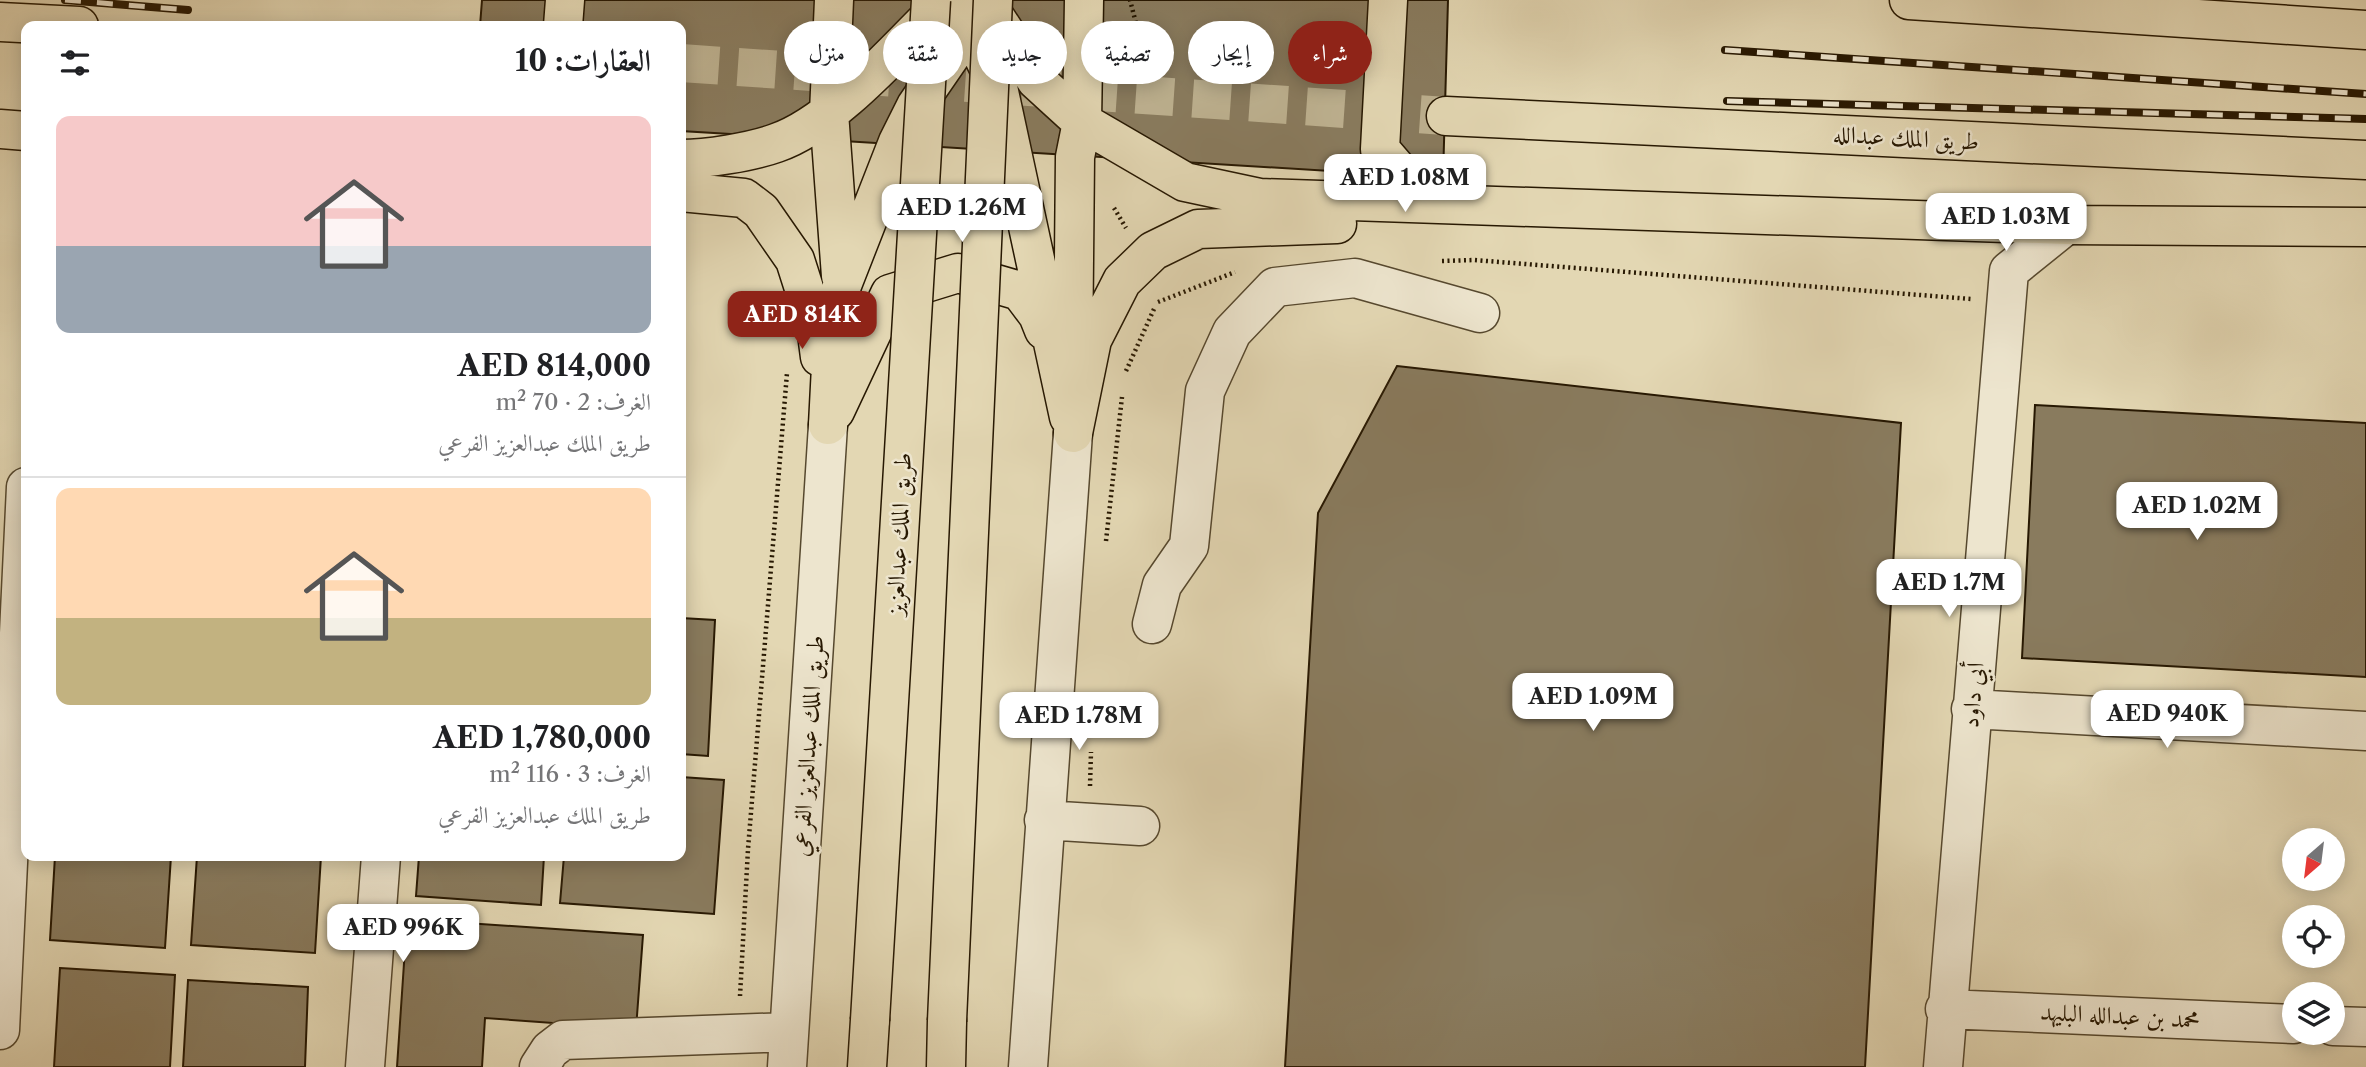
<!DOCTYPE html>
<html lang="ar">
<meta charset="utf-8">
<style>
body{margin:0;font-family:"Libre Caslon Text",Amiri,serif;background:#f6f6f6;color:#202124;direction:rtl;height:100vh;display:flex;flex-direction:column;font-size:26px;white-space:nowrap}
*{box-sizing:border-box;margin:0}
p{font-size:23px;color:#757577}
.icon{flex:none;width:38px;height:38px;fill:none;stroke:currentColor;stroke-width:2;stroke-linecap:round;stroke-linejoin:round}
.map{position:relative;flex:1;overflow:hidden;direction:ltr}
.sheet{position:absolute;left:21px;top:21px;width:665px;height:840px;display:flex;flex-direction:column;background:#fff;border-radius:14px;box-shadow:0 4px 18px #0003;direction:rtl}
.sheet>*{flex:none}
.hud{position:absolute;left:707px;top:21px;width:665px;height:63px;direction:rtl;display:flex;gap:14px}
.needle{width:46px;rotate:208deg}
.controls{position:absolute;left:2282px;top:828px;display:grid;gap:14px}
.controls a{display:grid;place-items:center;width:63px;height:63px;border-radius:50%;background:#fff;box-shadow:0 4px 18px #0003;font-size:35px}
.price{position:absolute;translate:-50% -60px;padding:0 16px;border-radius:14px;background:#fff;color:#222;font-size:23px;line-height:46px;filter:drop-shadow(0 2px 4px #0008)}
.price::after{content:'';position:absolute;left:50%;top:42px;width:21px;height:16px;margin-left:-10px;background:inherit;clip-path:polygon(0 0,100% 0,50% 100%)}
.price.active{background:#8f2418;color:#fff}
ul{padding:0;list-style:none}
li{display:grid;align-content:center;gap:14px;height:371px;padding:0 35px}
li+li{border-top:2px solid #e0e0e0}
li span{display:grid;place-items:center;height:217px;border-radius:14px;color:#555}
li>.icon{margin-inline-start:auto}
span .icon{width:126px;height:126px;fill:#fffc;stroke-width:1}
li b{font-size:30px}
h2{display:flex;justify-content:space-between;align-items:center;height:84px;padding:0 35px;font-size:30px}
.chip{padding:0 24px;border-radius:32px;background:#fff;box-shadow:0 4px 18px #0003;font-size:24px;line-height:63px}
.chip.active{background:#8f2418;color:#fff}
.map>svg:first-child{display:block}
.building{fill:#897b5e;stroke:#271802;stroke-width:2}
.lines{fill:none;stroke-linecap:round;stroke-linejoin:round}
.highway-tunnel{stroke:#bdb190;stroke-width:38;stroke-dasharray:38 19;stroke-linecap:butt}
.minor-casing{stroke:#56482e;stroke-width:41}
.major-casing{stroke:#271802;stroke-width:41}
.highway-casing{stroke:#271802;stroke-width:41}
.path{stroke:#271802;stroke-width:4.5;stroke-dasharray:2 3.5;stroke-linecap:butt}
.minor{stroke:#ede5ce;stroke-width:38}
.major{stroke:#e3d7b3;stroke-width:38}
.highway{stroke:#e3d7b3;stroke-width:38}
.rail-casing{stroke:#271802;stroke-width:8}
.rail{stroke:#ede5ce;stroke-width:5;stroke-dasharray:16;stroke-linecap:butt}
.major-bridge-casing{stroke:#271802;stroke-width:41;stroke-linecap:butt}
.major-bridge{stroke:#e3d7b3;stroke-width:38}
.labels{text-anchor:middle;stroke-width:5;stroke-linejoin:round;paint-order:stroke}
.street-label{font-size:24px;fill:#271802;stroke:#ede5ce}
</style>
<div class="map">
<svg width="2366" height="1067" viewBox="0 0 2366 1067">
<rect width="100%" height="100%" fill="#e3d7b3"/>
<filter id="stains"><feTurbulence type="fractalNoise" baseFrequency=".00286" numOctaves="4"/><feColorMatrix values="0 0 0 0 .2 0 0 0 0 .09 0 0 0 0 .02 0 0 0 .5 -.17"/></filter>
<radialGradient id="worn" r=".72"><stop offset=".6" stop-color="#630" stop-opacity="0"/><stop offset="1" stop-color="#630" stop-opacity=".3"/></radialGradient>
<path class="building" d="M482,0H1448L1443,178L681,131V26H480Z
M1397,366L1901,423L1865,1067H1285L1318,513Z
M2035,405L2366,423V677L2022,658Z
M681,618L715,620L708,756L681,754Z
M681,777L724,780L714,914L560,903L564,856H681Z
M55,856H171L165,948L50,940Z
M197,856H321L315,953L191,945Z
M419,856H544L541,905L416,896Z
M407,919L643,935L636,1029L485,1018L482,1067H397Z
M60,968L175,975L170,1067H54Z
M188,980L308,987L305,1067H183Z"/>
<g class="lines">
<path class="highway-tunnel" d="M681,63L1446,116"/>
<g class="minor-casing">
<path id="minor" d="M1152,624L1162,585L1189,546L1205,391L1232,332L1275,287L1355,278L1480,313
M1971,709L2366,731
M1044,820L1140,826
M1945,1009L2294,1024
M2333,1026L2366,1027
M0,1030L26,487
M365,1067L381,856
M539,1067L550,1050L563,1040L789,1032
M787,1067L828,425
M1028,1067L1073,433
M1943,1067L2009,271L2066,225"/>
</g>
<g class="major-casing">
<path id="major" d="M834,0L829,113L841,276
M948,0L969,27L998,87L1069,417
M984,0L1036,80L1082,122L1185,182L1260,198L2066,225L2366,227
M1388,0L1380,149L1410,184L1448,197
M563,26L565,0
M0,129L26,131
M681,159C706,159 751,152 776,143C835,123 901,44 947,0
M681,192L744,198L761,211L795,260L816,326L820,357
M1073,361L1075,157L1082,122L1084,0
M835,411L890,294L958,273L1020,291L1038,315L1044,330
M828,425L832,347L842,285L898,142L916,106L989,0
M1073,433L1092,340L1122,281L1153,251L1198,229L1337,224
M867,1067L870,1020
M946,1067L947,1021"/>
</g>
<g class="highway-casing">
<path id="highway" d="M1909,0L2366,30
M0,22L79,26
M1446,116L2366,160"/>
</g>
<path class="path" d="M1123,69L1138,31L1130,0
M1114,208L1126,228
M1442,261L1474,260L1971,299
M1158,302L1235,272
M1126,371L1154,309
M1106,541L1122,397
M1090,786L1091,752
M740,996L748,849L787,373"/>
<use href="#minor" class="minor"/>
<use href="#major" class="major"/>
<use href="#highway" class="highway"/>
<g class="rail-casing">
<path id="rail" d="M65,0L188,10
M1725,50L2366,94
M1727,101L2366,119"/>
</g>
<use href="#rail" class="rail"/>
<g class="major-bridge-casing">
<path id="major-bridge" d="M870,1020L931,0
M947,1021L993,0"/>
</g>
<use href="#major-bridge" class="major-bridge"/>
</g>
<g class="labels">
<g class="street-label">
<text transform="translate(1906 138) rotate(3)" y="8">طريق الملك عبدالله</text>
<text transform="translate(899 534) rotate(-87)" y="8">طريق الملك عبدالعزيز</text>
<text transform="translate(1973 695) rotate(-85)" y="8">أبي داود</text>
<text transform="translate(808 746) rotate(-86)" y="8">طريق الملك عبدالعزيز الفرعي</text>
<text transform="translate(2120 1016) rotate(3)" y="8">محمد بن عبدالله البليهد</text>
</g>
</g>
<rect width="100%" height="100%" filter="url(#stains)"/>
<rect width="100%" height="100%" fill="url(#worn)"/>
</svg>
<div class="controls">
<a><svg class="needle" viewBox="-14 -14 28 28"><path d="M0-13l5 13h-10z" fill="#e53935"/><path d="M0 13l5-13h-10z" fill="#757577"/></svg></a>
<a><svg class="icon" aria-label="locate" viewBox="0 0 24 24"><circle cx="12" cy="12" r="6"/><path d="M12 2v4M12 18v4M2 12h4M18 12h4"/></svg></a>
<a><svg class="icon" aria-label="layers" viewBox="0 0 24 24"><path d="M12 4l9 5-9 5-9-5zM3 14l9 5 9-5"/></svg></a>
</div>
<b class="price" style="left:1405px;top:214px">AED 1.08M</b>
<b class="price" style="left:962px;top:244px">AED 1.26M</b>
<b class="price" style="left:2006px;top:253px">AED 1.03M</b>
<b class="price active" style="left:802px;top:351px">AED 814K</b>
<b class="price" style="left:2197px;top:542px">AED 1.02M</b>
<b class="price" style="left:1949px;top:619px">AED 1.7M</b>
<b class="price" style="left:1593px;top:733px">AED 1.09M</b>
<b class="price" style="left:2167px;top:750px">AED 940K</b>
<b class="price" style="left:1079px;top:752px">AED 1.78M</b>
<b class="price" style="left:403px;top:964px">AED 996K</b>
<div class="hud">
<a class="chip active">شراء</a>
<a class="chip">إيجار</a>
<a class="chip">تصفية</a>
<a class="chip">جديد</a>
<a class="chip">شقة</a>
<a class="chip">منزل</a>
</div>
<section class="sheet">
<h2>العقارات: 10<svg class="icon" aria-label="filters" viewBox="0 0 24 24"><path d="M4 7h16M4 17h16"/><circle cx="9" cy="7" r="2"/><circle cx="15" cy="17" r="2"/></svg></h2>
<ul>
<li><span style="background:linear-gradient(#f6c9c9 60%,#9aa5b1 0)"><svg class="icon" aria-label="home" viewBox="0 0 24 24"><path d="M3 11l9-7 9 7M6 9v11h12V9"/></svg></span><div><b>AED 814,000</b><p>الغرف: 2 · 70 m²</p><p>طريق الملك عبدالعزيز الفرعي</p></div></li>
<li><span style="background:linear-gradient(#ffd9b3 60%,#c2b280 0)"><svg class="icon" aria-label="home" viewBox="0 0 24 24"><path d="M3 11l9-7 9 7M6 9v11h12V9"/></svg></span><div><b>AED 1,780,000</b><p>الغرف: 3 · 116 m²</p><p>طريق الملك عبدالعزيز الفرعي</p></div></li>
</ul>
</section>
</div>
